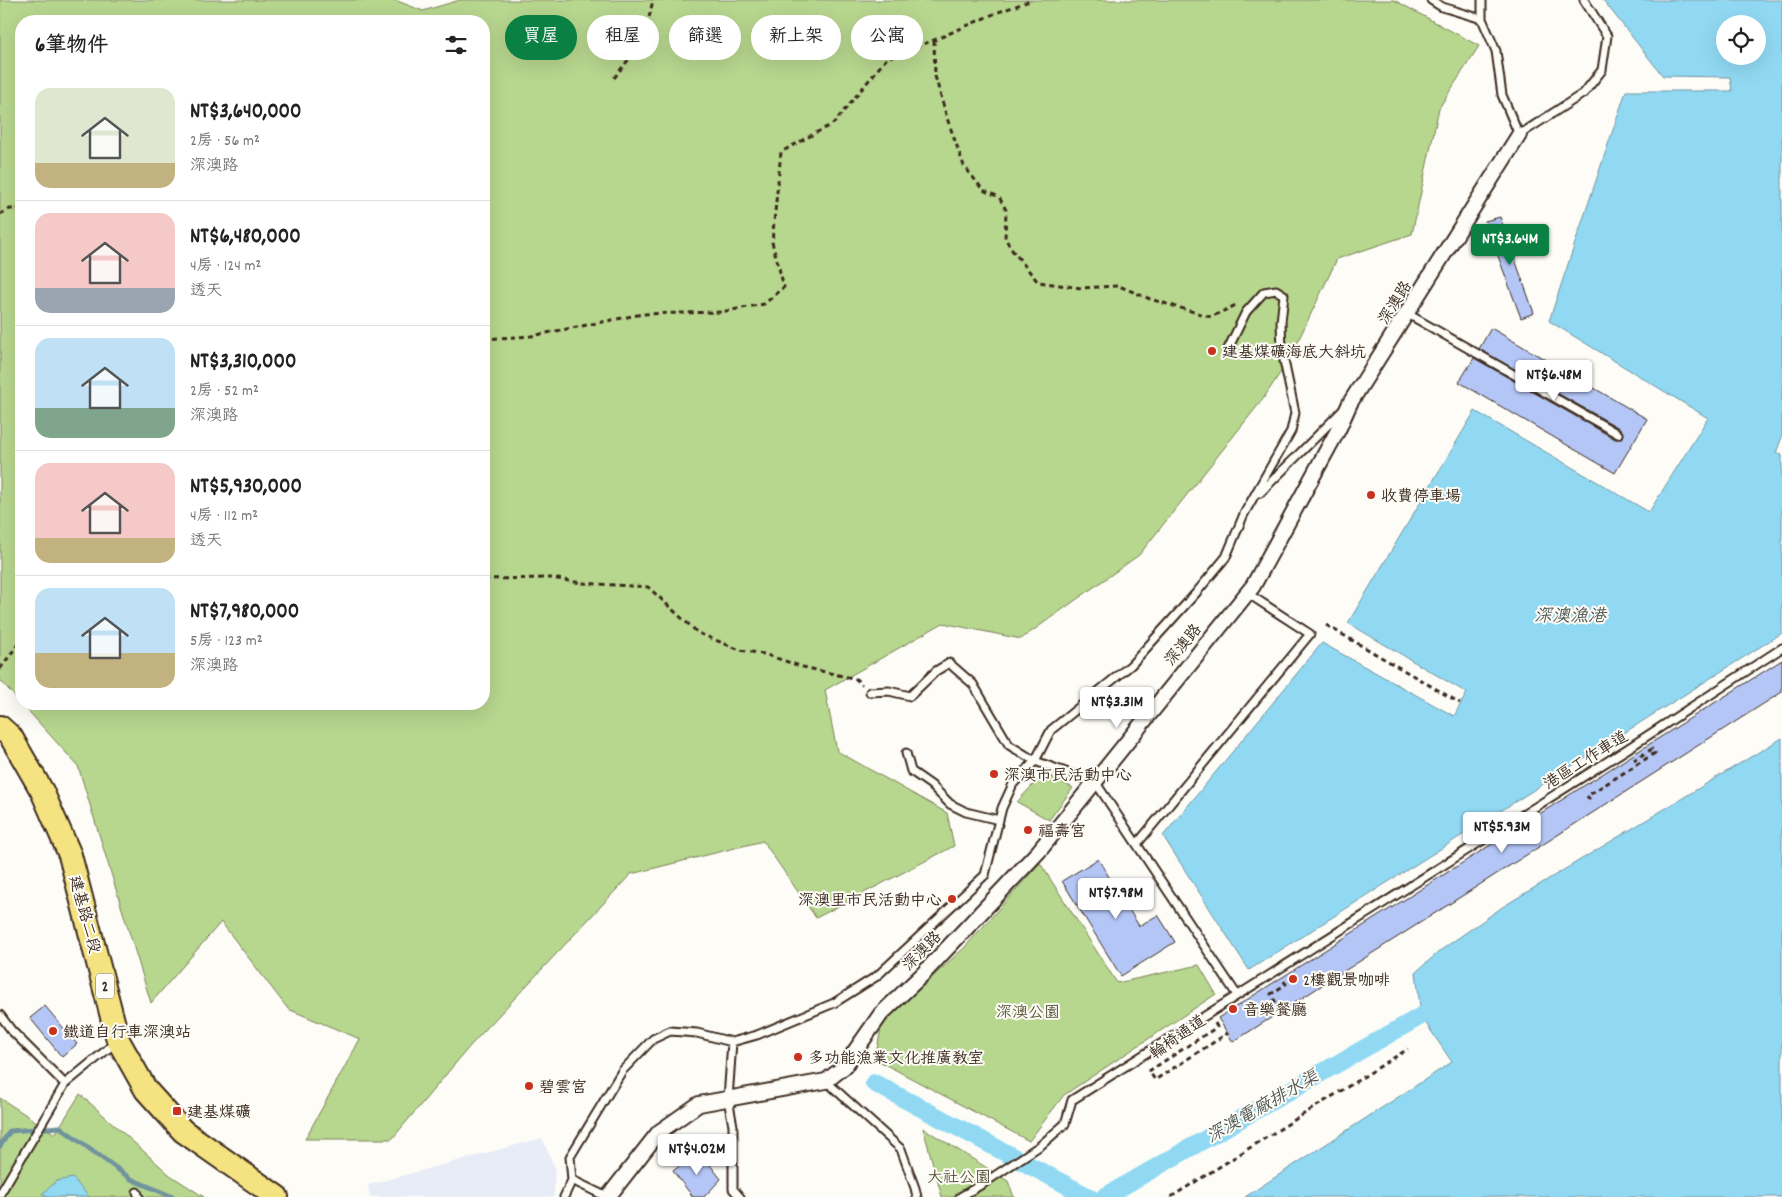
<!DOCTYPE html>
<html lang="zh-TW">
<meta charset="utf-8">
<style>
body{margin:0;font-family:Dekko,"LXGW WenKai TC",sans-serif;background:#f6f6f6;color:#222;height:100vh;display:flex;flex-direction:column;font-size:19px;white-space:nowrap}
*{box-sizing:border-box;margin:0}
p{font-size:16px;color:#767676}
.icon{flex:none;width:28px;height:28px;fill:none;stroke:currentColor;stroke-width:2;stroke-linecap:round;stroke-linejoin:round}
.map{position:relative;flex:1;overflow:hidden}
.sheet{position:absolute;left:15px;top:15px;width:475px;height:695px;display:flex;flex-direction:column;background:#fff;border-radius:20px;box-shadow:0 5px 20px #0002}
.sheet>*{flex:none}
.banner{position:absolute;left:505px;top:15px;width:475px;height:45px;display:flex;gap:10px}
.tools{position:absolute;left:1716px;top:15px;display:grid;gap:10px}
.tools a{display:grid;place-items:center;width:50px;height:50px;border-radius:50%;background:#fff;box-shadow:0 5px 20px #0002;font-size:25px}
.price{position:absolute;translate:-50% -42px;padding:0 11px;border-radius:5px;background:#fff;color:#222;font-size:16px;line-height:32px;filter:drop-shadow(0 1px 2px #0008)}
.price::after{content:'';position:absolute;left:50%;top:30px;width:15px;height:11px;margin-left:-8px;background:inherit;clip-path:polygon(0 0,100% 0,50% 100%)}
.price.current{background:#0b8043;color:#fff}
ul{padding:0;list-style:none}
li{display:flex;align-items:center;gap:15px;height:125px;padding:0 20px}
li+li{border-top:1px solid #e0e0e0}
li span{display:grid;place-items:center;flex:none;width:140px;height:100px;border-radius:15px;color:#555}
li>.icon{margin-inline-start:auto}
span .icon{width:60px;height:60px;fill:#fffc;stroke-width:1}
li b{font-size:21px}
h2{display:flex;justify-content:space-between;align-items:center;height:60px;padding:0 20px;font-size:21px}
.tag{padding:0 18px;border-radius:22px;background:#fff;box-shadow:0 5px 20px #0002;font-size:18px;line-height:45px}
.tag.current{background:#0b8043;color:#fff}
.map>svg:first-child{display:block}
.built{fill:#e7ecf7}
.green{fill:#b7d68e;stroke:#798056}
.water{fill:#91d9f3;stroke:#6f939e;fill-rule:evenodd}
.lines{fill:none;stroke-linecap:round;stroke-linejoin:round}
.stream{stroke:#6f939e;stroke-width:5}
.canal{stroke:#91d9f3;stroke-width:18}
.building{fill:#b4c6f6;stroke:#3b2a1e}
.service-casing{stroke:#3b2a1e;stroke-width:11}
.minor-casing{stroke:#3b2a1e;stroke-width:18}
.primary-casing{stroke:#3b2a1e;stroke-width:26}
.path{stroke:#3b2a1e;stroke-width:3;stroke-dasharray:5 4;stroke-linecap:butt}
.service{stroke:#fdfcf7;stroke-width:7}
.minor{stroke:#fdfcf7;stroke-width:14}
.primary{stroke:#f5e382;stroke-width:22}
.poi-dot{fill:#c8321e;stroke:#fdfcf7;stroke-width:2}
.labels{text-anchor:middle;stroke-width:4;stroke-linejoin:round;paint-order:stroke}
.shield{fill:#fdfcf7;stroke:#75695f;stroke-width:1}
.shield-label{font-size:15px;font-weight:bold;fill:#3b2a1e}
.street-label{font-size:16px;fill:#3b2a1e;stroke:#fdfcf7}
.poi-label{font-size:16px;fill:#3b2a1e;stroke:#fdfcf7;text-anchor:start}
.park-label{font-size:16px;fill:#5a553a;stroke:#fdfcf7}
.water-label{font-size:18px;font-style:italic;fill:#505653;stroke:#fdfcf7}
</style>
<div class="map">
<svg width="1782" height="1197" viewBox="0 0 1782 1197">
<rect width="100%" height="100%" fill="#fdfcf7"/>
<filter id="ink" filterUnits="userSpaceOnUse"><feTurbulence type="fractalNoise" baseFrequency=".02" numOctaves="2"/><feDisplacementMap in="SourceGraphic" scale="10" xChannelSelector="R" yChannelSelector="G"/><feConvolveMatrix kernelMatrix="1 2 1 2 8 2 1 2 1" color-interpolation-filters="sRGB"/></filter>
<g filter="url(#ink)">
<path class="built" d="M542,1138L555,1168L554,1197H370L368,1185Z"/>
<path class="green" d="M0,0H395L423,11L460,0H1394L1479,46L1439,108L1412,234L1337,259L1290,358L1263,399L1139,555L1021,639L943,623L825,690L837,751L947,813L954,846L816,918L763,841L631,874L470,1046L392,1139H305L360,1039L288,1009L221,922L151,1003L78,766L22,704H484V21H21V703L0,680Z
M1044,773L1073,788L1049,820L1017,802Z
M1040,863L1117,983L1199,965L1216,994L1064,1095L1029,1141L875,1059L882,1023L964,948Z
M80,1094L170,1175L204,1197H0V1098L55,1134Z
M923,1128L1008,1181L1014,1197H942Z"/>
<path class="water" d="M1603,0H1782V437L1776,453L1782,455V633L1249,970L1163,836L1322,643L1454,716L1467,693L1348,623L1475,411L1649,512L1708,418L1549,321L1626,91H1732L1730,77L1663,76ZM1725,24H1758V56H1725Z
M1782,738V1197H1245L1452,1062L1421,1016L1416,972L1441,950L1504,906Z
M73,1178L89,1197H48L42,1194L57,1181Z"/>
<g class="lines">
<path class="stream" d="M0,1146L10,1131L60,1127L131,1179L173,1197"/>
<path class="canal" d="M874,1083L1089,1197
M1104,1197L1421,1016"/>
</g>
<path class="building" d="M1500,217L1534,313L1521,318L1485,221Z
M1491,328L1647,419L1615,473L1459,382L1474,358L1615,439H1619L1622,437L1623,433L1621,429L1479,349Z
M1782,660V692L1233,1042L1218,1018Z
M1098,859L1139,926L1158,915L1175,942L1121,976L1062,881Z
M45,1006L77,1044L62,1057L30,1018Z
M699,1151L721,1179L704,1197H693L673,1171Z"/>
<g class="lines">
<g class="service-casing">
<path id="service" d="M1431,0L1442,7L1482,19L1496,51L1502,95L1519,135L1584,93L1602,70L1607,36L1584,0
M1482,19V0
M1408,314L1618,434
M1260,493L1343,410
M870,692L889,691L910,696L936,671L949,663L973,684L1009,745L1035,761L1096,783L1237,995
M906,753L911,771L931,785L950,804L966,812L999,820
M1137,844L1310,634L1247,593
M0,1015L12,1031L65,1084
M732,1042L728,1099L733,1126V1189L740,1197
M826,1081L901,1149L915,1188L917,1197
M572,1180L607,1197
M137,1192L139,1197
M0,1194L65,1084L115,1043
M564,1197L572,1180L570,1157L622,1071L653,1039L670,1031L697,1033L732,1042L757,1035L834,1003L877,976L985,875L1002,808L1013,784L1035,761L1051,730L1131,665L1196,593L1226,557L1244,514L1291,431L1295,413L1282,351L1281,322L1284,295L1276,290L1264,292L1246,312L1227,351
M960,1197L984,1183L1041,1145L1065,1124L1072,1100L1627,749L1782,648"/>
</g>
<g class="minor-casing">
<path id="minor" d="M608,1197L659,1132L699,1104L826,1081L844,1067L881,1014L922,975L1039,851L1253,586L1338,430L1350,403L1519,135"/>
</g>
<g class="primary-casing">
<path id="primary" d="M0,727L11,737L42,791L70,855L118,1040L146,1090L183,1131L277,1197"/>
</g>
<path class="path" d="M934,40L935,76L947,118L964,166L983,190L999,197L1006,210L1005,238L1012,250L1038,282L1081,288L1119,286L1150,299L1211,317L1236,305
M614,78L644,40L653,0
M0,214L10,209H21
M484,339L531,336L642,314L721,312L764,304L784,287L772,242L781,152L834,123L887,58L939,38L996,13L1032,0
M484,579L551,578L582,583L648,587L698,633L740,650L764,654L803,667L856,679L862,685
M1326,625L1460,703
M0,669L21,640
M1590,800L1587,796L1655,753L1652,749L1634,760
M1276,1003L1271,994L1286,984L1282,979
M1215,1023L1217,1027L1149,1071L1155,1080L1228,1033
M1171,1197L1408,1049"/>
<use href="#service" class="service"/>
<use href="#minor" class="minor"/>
<use href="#primary" class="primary"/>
</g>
</g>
<g class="poi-dot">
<circle cx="1212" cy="351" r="5"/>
<circle cx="1371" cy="495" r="5"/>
<circle cx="994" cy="774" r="5"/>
<circle cx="1028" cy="830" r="5"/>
<circle cx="952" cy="899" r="5"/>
<circle cx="1293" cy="979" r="5"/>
<circle cx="1233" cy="1009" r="5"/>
<circle cx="53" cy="1031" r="5"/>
<circle cx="798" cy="1057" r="5"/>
<circle cx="529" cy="1086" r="5"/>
<rect x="172" y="1106" width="10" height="10" rx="2.5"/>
</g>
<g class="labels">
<rect class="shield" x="96" y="973.5" width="18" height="25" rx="4"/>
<g class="shield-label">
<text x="105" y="991">2</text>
</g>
<g class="street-label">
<text transform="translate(1394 302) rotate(-58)" y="6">深澳路</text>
<text transform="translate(1182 644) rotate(-51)" y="6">深澳路</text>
<text transform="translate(1585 759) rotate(-32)" y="6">港區工作車道</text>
<text transform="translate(86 914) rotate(75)" y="6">建基路二段</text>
<text transform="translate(921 950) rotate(-46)" y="6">深澳路</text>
<text transform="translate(1177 1036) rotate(-35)" y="6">輪椅通道</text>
</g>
<g class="poi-label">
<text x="1222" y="357">建基煤礦海底大斜坑</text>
<text x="1381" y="501">收費停車場</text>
<text x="1004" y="780">深澳市民活動中心</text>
<text x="1038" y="836">福壽宮</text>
<text x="942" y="905" text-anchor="end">深澳里市民活動中心</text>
<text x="1303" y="985">2樓觀景咖啡</text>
<text x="1243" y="1015">音樂餐廳</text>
<text x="63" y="1037">鐵道自行車深澳站</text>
<text x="808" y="1063">多功能漁業文化推廣教室</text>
<text x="539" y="1092">碧雲宮</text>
<text x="187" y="1117">建基煤礦</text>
</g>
<g class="park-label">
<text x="1028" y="1017">深澳公園</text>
<text x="959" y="1182">大社公園</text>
</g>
<g class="water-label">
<text x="1570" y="621">深澳漁港</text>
<text transform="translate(1262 1106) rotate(-30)" y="6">深澳電廠排水渠</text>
</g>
</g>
</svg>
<div class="tools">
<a><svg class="icon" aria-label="locate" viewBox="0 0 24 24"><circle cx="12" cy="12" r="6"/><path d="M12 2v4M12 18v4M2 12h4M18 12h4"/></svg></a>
</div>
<b class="price current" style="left:1510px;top:266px">NT$3.64M</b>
<b class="price" style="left:1554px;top:402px">NT$6.48M</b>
<b class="price" style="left:1117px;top:729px">NT$3.31M</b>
<b class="price" style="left:1502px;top:854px">NT$5.93M</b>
<b class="price" style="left:1116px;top:920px">NT$7.98M</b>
<b class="price" style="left:697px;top:1176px">NT$4.02M</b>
<div class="banner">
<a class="tag current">買屋</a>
<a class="tag">租屋</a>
<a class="tag">篩選</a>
<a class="tag">新上架</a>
<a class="tag">公寓</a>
</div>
<section class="sheet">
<h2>6筆物件<svg class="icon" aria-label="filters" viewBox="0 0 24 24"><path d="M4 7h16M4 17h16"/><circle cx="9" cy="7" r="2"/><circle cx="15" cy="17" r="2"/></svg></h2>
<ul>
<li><span style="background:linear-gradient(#dfe7d0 75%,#c2b280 0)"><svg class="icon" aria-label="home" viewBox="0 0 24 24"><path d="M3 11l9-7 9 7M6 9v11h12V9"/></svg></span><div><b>NT$3,640,000</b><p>2房 · 56 m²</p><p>深澳路</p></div></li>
<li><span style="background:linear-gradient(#f6c9c9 75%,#9aa5b1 0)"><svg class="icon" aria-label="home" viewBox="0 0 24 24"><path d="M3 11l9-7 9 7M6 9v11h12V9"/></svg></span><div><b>NT$6,480,000</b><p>4房 · 124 m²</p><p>透天</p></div></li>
<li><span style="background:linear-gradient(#bfe0f5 70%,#7fa58c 0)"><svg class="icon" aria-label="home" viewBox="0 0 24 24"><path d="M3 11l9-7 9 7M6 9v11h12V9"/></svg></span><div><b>NT$3,310,000</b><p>2房 · 52 m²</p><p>深澳路</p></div></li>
<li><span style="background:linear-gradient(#f6c9c9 75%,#c2b280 0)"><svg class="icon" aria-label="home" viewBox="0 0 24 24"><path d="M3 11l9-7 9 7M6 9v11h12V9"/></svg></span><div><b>NT$5,930,000</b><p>4房 · 112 m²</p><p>透天</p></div></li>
<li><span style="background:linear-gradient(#bfe0f5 65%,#c2b280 0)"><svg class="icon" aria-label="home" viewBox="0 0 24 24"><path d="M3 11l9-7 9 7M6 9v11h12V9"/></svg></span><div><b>NT$7,980,000</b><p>5房 · 123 m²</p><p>深澳路</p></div></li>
</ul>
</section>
</div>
